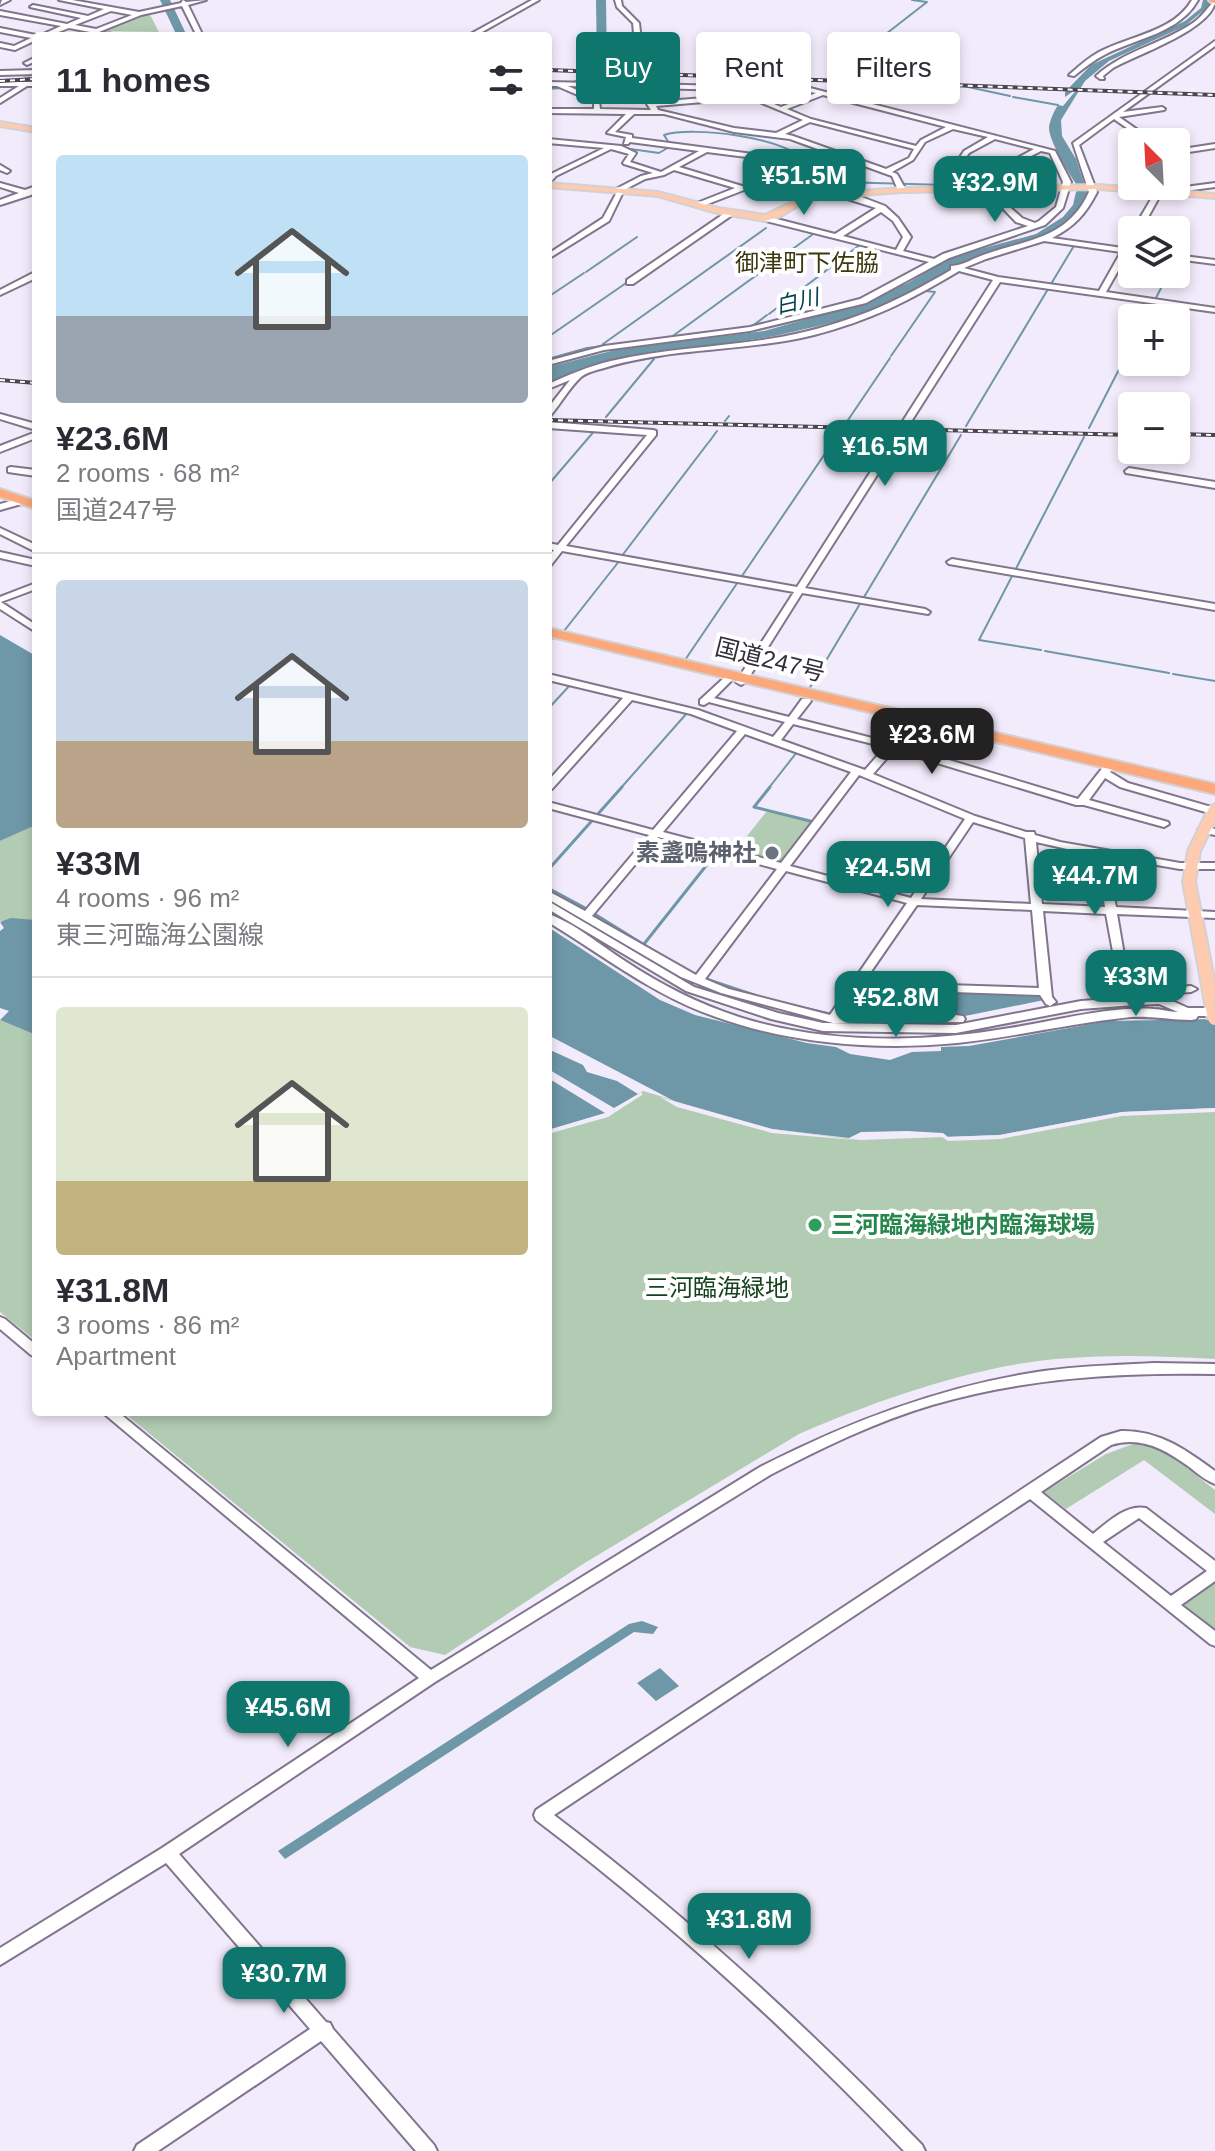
<!DOCTYPE html>
<meta charset="utf-8">
<style>
body{margin:0;font-family:Arial,"Noto Sans JP",sans-serif;background:#f2f2f3;color:#2b2b33;height:100vh;display:flex;flex-direction:column;font-size:30px;white-space:nowrap}
*{box-sizing:border-box;margin:0}
p{font-size:26px;color:#7c7c81}
.icon{flex:none;width:44px;height:44px;fill:none;stroke:currentColor;stroke-width:2;stroke-linecap:round;stroke-linejoin:round}
.map{position:relative;flex:1;overflow:hidden}
.panel{position:absolute;left:32px;top:32px;width:520px;height:1384px;display:flex;flex-direction:column;background:#fff;border-radius:8px;box-shadow:0 4px 12px #0003}
.panel>*{flex:none}
.hud{position:absolute;left:576px;top:32px;width:518px;height:72px;display:flex;gap:16px}
.needle{width:52px;rotate:336deg}
.fabs{position:absolute;left:1118px;top:128px;display:grid;gap:16px}
.fabs a{display:grid;place-items:center;width:72px;height:72px;border-radius:8px;background:#fff;box-shadow:0 4px 12px #0003;font-size:40px}
.price{position:absolute;translate:-50% -68px;padding:0 18px;border-radius:16px;background:#0f766e;color:#fff;font-size:26px;line-height:52px;filter:drop-shadow(0 2px 4px #0008)}
.price::after{content:'';position:absolute;left:50%;top:48px;width:24px;height:18px;margin-left:-12px;background:inherit;clip-path:polygon(0 0,100% 0,50% 100%)}
.price.active{background:#222;color:#fff}
ul{padding:0;list-style:none}
li{display:grid;align-content:center;gap:16px;height:424px;padding:0 24px}
li+li{border-top:2px solid #e1e1e2}
li span{display:grid;place-items:center;height:248px;border-radius:8px;color:#555}
li>.icon{margin-inline-start:auto}
span .icon{width:144px;height:144px;fill:#fffc;stroke-width:1}
li b{font-size:34px}
h2{display:flex;justify-content:space-between;align-items:center;height:96px;padding:0 24px;font-size:34px}
.chip{padding:0 28px;border-radius:8px;background:#fff;box-shadow:0 4px 12px #0003;font-size:28px;line-height:72px}
.chip.active{background:#0f766e;color:#fff}
.map>svg:first-child{display:block}
.green{fill:#b2cbb3}
.water{fill:#6e97a7}
.pier{fill:#f2ebfb}
.lines{fill:none;stroke-linecap:round;stroke-linejoin:round}
.stream-far1{stroke:#6e97a7;stroke-width:2}
.stream{stroke:#6e97a7;stroke-width:3}
.river{fill:#6e97a7;fill-rule:evenodd}
.minor-tunnel{stroke:#ccc5d4;stroke-width:7;stroke-dasharray:7 3;stroke-linecap:butt}
.minor-casing{stroke:#80758c;stroke-width:4}
.major-casing{stroke:#d2d1d3;stroke-width:4}
.highway-casing{stroke:#d2d1d3;stroke-width:4}
.minor{fill:#fff;fill-rule:evenodd}
.major{fill:#fecbb0;fill-rule:evenodd}
.highway{fill:#fda87b;fill-rule:evenodd}
.rail-casing{stroke:#4b4550;stroke-width:4}
.rail{stroke:#fff;stroke-width:2;stroke-dasharray:5;stroke-linecap:butt}
.major-bridge-casing{stroke:#d2d1d3;stroke-width:18;stroke-linecap:butt}
.major-bridge{stroke:#fecbb0;stroke-width:14}
.worship-dot{fill:#6b7280;stroke:#fff;stroke-width:3}
.leisure-dot{fill:#2e9e5b;stroke:#fff;stroke-width:3}
.labels{text-anchor:middle;stroke-width:8;stroke-linejoin:round;paint-order:stroke}
.far-water-label{font-size:22px;font-style:italic;fill:#024254;stroke:#fff}
.far-quarter-label{font-size:24px;fill:#3d380e;stroke:#fff}
.street-label{font-size:24px;fill:#322d37;stroke:#fff}
.worship-label{font-size:24px;font-weight:bold;fill:#5b616d;stroke:#fff;text-anchor:end}
.leisure-label{font-size:24px;font-weight:bold;fill:#27864d;stroke:#fff;text-anchor:start}
.park-label{font-size:24px;fill:#15421c;stroke:#fff}
</style>
<div class="map">
<svg width="1215" height="2151" viewBox="0 0 1215 2151">
<rect width="100%" height="100%" fill="#f2ebfb"/>
<path class="green" d="M149,13L159,32L100,31Z
M767,811L815,823L784,864L735,851Z
M36,825V920L0,921V841Z
M0,1020L36,1035V1341L0,1312Z
M643,1091L772,1129L860,1140L1000,1135L1122,1112L1215,1108V1359C1162,1356 1110,1354 1056,1359C975,1366 874,1401 799,1434L583,1564L445,1655L410,1647L123,1412H548V1130L607,1113Z
M1133,1444C1166,1446 1190,1471 1215,1490V1514L1144,1460L1066,1509L1044,1492L1106,1454Z
M1215,1580V1633L1185,1609L1183,1601Z"/>
<path class="water" d="M1203,0H1209L1210,5L1185,26L1109,61L1085,81L1061,120L1062,136L1076,159L1087,192L1080,210L1056,231L973,258L881,308L844,320L775,336L607,362L548,382V367L615,350L764,331L836,311L908,283L951,257L1036,234L1063,217L1073,205L1076,192L1080,189C1072,180 1048,140 1049,127C1050,120 1054,111 1058,105L1063,106L1078,88L1065,97V92L1091,65L1185,21L1201,8Z
M0,635L36,656V825L0,841Z
M11,918L36,920V1035L0,1020L9,1011L0,1008V931L4,928L0,922Z
M548,927L660,1000L695,1015L807,1043L836,1047L850,1054L890,1060L912,1052L941,1051V1047L969,1046L1108,1021L1215,1019V1108L1122,1112L1000,1135L948,1137L943,1133L907,1131L861,1132L849,1138L772,1129L678,1103L548,1035Z
M951,990L1043,994L1044,1000L960,1017L952,1016Z
M548,1049L583,1065L587,1072L617,1081L638,1094L607,1113L548,1130Z
M642,1621L658,1627L653,1634L634,1632L285,1859L278,1851L629,1624Z
M660,1668L679,1686L656,1701L637,1683Z"/>
<path class="pier" d="M548,1069L614,1108L642,1092V1095L608,1117L548,1134V1130L605,1113L548,1078Z
M660,1097L772,1129L855,1140L772,1133L677,1107Z
M1215,1108V1112L1122,1116L1000,1139L948,1141L942,1137L1000,1135L1122,1112Z"/>
<g class="lines">
<path class="stream-far1" d="M873,44L927,2L912,0
M850,62L943,77
M850,62L872,45
M948,78L960,84
M959,85L1010,96
M1013,97L1058,105
M580,142L659,153L671,146L664,135C692,126 784,137 804,160C809,164 810,171 814,176L840,182L945,185L1040,173L1055,164
M586,272L637,237
M548,297L584,273
M769,314L861,244
M1146,318L1168,274
M751,327L767,315
M548,337L629,281
M670,338L816,232
M603,344L766,228
M891,356L935,292L926,291
M548,359L587,348L663,339
M606,417L654,359
M725,421L729,416
M846,423L890,358
M966,426L1075,244
M1089,428L1132,344
M709,442L717,431
M548,485L596,429
M621,557L708,443
M564,631L620,560
M1041,650L979,640L1084,437
M1045,651L1169,673
M685,660L839,433
M548,674L680,706
M1173,674L1215,681
M809,689L961,435
M548,709L571,684
M620,789L687,713
M768,789L797,752"/>
<path class="stream" d="M770,787L754,807L814,822
M548,870L622,787
M548,888L587,909
M593,913L662,956
M644,944L717,852
M703,978L757,996
M795,1006L834,1015
M922,1015H938"/>
<path class="river" d="M160,0H170L187,36H177Z
M596,0H606L607,65L602,68L597,65Z
M600,69L603,70V74L574,88L548,90V84L569,83Z"/>
<path class="minor-tunnel" d="M27,76V81"/>
<g class="minor-casing">
<path id="minor" d="M2,0H10L0,5Z
M59,0H72L139,12L181,3L183,0L186,2L206,0L188,5L203,36H197L182,6L141,15L99,32L127,36H82L90,32L69,28L48,36H39L61,26L0,15V11L67,24L81,18L30,7L33,5L88,16L104,9ZM111,11L132,15L96,29L75,25Z
M532,0H539L475,36H467Z
M615,0H621L622,6L639,23L646,84L810,88L1055,151L1071,182L1063,208L1045,225L949,258L866,303L750,331L604,350L548,365V361L604,346L750,327L860,299L929,262L762,220L761,218L765,216L835,234L876,208L838,196V193L805,180L744,190L700,207H697V203L735,188L674,170L664,175L645,179L624,190L609,221L548,259V254L603,218L617,192L614,190L616,189L641,176L653,173L624,164L623,163L629,154L611,149L556,176L548,185V177L551,174L604,148L548,143V139L621,146L636,153L630,162L661,172L699,151L630,142L628,144H624L626,137L607,133L626,114L548,113V109H594V102L557,86H548V82L639,84L633,23L617,7ZM568,86L641,88L648,103L647,104L651,110L600,109L599,100ZM648,88L734,90L704,98L654,102ZM744,91L810,92L816,93L781,107ZM738,93L803,120L776,133L734,128L658,110L656,106L704,102ZM823,95L946,127L921,140L916,146L811,119L787,109ZM634,114H664L734,132L790,139L892,176L898,190L902,192L906,190L897,174L892,172L913,160L925,142L953,129L988,137L964,151L954,166L959,182L965,181L960,166L969,153L995,139L1034,149L988,174V176H992L1041,151L1050,153L1063,182L1056,207L1039,221L1035,223L1022,218L990,189H986V191L1016,222L1028,226L943,254L934,259L903,251L911,237L898,218L885,206L809,177V166L798,160L632,138V135L615,132ZM810,122L914,149L909,158L886,169L793,136L785,134ZM707,152L794,163L803,167V176L742,186L679,167ZM881,212L893,221L903,237L896,250L843,236Z
M1192,0H1198C1180,33 1137,38 1106,54C1094,60 1084,68 1074,76L1069,75C1078,67 1088,58 1099,52C1129,36 1174,32 1192,0Z
M1215,0C1215,28 1136,55 1113,68L1103,76L1104,79H1100L1096,76C1123,51 1162,44 1193,23C1202,17 1208,7 1215,0Z
M0,28L36,35L38,36H36V40L15,50L0,47V43L14,46L31,38L0,32Z
M1215,41V46L1123,112L1162,107L1165,109L1164,110L1119,117L1155,142H1147L1114,119L1079,145L1097,192C1086,214 1074,227 1052,238L1123,248L1129,237H1132L1130,249H1132V253H1128L1106,292L1215,308V312L1000,282L805,588L925,609L930,612L928,614L802,593L746,682L741,685L736,682L794,592L562,551L551,565L548,566V557L554,550L548,549V543L558,545L647,435L548,428V422L653,430L656,431V435L566,546L797,587L993,280L959,271C909,301 871,320 814,335C745,352 672,347 604,368C597,370 587,372 581,377C570,387 561,403 551,415H548V408L570,380L548,389V384C569,375 589,366 611,361C667,348 725,347 781,337C848,324 893,304 951,270V266C963,266 975,257 986,254C1030,239 1068,238 1089,192L1073,143ZM1044,241L1121,252L1099,291L998,277L964,268L986,259Z
M36,57V61L27,65L24,63Z
M36,70V74L0,75V71Z
M0,82H36V86H27L0,103V98L19,86H0Z
M1215,144V148L1176,154V150Z
M0,165L10,171L7,173L0,170Z
M0,183L25,190L36,186V191L31,195L0,205V200L19,193L0,187Z
M1215,183V187L1170,193L1166,191L1170,189Z
M1157,189L1163,190L1141,230H1133Z
M728,211L735,213L633,284H627V280Z
M1176,255L1215,260V264L1176,259Z
M33,273H36V278L0,295V290Z
M0,414L36,424V430L0,419Z
M36,432V438L0,452V446Z
M11,467L36,470V476L8,472V468Z
M1129,468L1215,482V488L1126,473L1125,471Z
M22,498L26,501L25,503L0,510V504Z
M0,528L36,545V552L0,534Z
M0,552L36,560V566L0,558Z
M952,559L1215,604V610L949,564L947,562Z
M36,583V589L1,602L36,625V632L0,609V597Z
M548,633L554,636L548,640Z
M548,674L698,710L773,737L785,722L709,702L704,705L700,704V700L725,677L728,676L733,679L714,698L789,717L802,699H810L811,701L797,719L896,744L1078,799L1104,766L1108,765L1113,768L1110,772L1128,783L1215,808V814L1209,813L1120,787L1105,778L1089,800L1168,822L1169,824L1164,827L1084,805H1076L894,750L873,774L975,816L1026,832H1034L1035,835L1060,842L1180,863H1215V869H1180L1087,853L1090,871L1105,872L1110,875L1116,907L1215,912V918L1117,914L1130,990L1191,986L1197,989L1191,992L1133,996L1121,995L1106,914L1043,911L1052,997L1056,1002L1050,1006L1046,1004L1040,995L953,992L955,1015L963,1016L965,1019L963,1022L833,1023L721,993L681,977L548,899V891L585,911L649,835L548,808V802L653,830L737,731L691,714L632,700L552,789L548,790V781L623,698L548,680ZM793,724L885,747L865,770L781,740ZM745,734L851,772L781,863L663,832ZM859,775L965,819L911,898L790,866ZM973,822L1025,838L1031,904L921,899ZM658,837L777,869L696,975L592,916ZM1036,842L1076,851L1081,876L1100,878L1105,907L1042,904ZM786,871L907,903L830,1015L729,989L705,979ZM917,905L1032,910L1039,988L947,985L941,988L943,1015H841Z
M1203,827L1215,829V835L1199,832L1198,830Z
M548,901L694,987L778,1013L823,1023L956,1025L1081,1001L1134,997L1161,996L1188,1008H1215V1016H1198L1196,1019L1192,1020C1171,1020 1152,1016 1131,1017C1072,1023 1015,1037 957,1043C871,1051 780,1043 700,1011C645,989 598,952 548,922V914C575,923 601,946 625,961C661,985 699,1004 739,1017C826,1044 922,1043 1010,1028C1054,1021 1111,1006 1154,1009C1162,1009 1168,1012 1178,1012L1159,1004L1134,1005L1081,1009L956,1033L823,1031L771,1019L686,991L548,909Z
M0,1317L5,1319L36,1345V1357L31,1355L0,1329Z
M1154,1363L1215,1364V1374C1119,1372 1025,1378 932,1405C875,1422 822,1448 770,1475L435,1682L179,1854L326,2022L330,2023L333,2029L434,2145L437,2151H416L321,2041L158,2151H134L137,2145L310,2029L166,1863L0,1965V1948L162,1848L419,1678L102,1412H118L431,1670L760,1467C848,1422 939,1387 1037,1372C1076,1366 1115,1365 1154,1363Z
M1121,1431C1159,1430 1186,1450 1215,1471V1484C1205,1480 1197,1473 1188,1466C1164,1449 1141,1436 1111,1445L1041,1492L1093,1534C1108,1522 1126,1504 1146,1508L1215,1561V1581L1181,1605L1215,1631V1646L1210,1644L1030,1499L554,1815C686,1915 807,2026 922,2145L925,2151H904C789,2031 668,1920 536,1820L534,1815L536,1810L1101,1437ZM1139,1518L1207,1571L1171,1596L1103,1542Z"/>
</g>
<g class="major-casing">
<path id="major" d="M0,122L36,128V132L0,126Z
M548,183L658,192L718,208L765,215L807,195L902,188L1099,185L1215,194V198L1099,189L902,192L809,199L781,216L765,221L717,213L658,196L548,187Z
M1215,804V821L1200,851L1195,882L1215,984L1214,1018L1207,1014L1183,882L1188,851L1209,808Z"/>
</g>
<g class="highway-casing">
<path id="highway" d="M1209,0H1215V3L1211,2Z
M0,489L36,501V509L0,497Z
M548,628L1215,784V794L548,636Z"/>
</g>
<use href="#minor" class="minor"/>
<use href="#major" class="major"/>
<use href="#highway" class="highway"/>
<g class="rail-casing">
<path id="rail" d="M548,70L1215,95
M0,81L36,79
M0,380L36,383
M548,420L1132,435
M1176,434L1215,435"/>
</g>
<use href="#rail" class="rail"/>
<g class="major-bridge-casing">
<path id="major-bridge" d="M1214,1014L1215,1018"/>
</g>
<use href="#major-bridge" class="major-bridge"/>
</g>
<circle class="worship-dot" cx="772" cy="853" r="8"/>
<circle class="leisure-dot" cx="815" cy="1225" r="8"/>
<g class="labels">
<g class="far-water-label">
<text transform="translate(797 301) rotate(-13)" y="8">白川</text>
</g>
<g class="far-quarter-label">
<text x="807" y="271">御津町下佐脇</text>
</g>
<g class="street-label">
<text transform="translate(770 660) rotate(14)" y="8">国道247号</text>
</g>
<g class="worship-label">
<text x="756" y="861">素盞嗚神社</text>
</g>
<g class="leisure-label">
<text x="831" y="1233">三河臨海緑地内臨海球場</text>
</g>
<g class="park-label">
<text x="717" y="1296">三河臨海緑地</text>
</g>
</g>
</svg>
<div class="fabs">
<a><svg class="needle" viewBox="-14 -14 28 28"><path d="M0-13l5 13h-10z" fill="#e53935"/><path d="M0 13l5-13h-10z" fill="#7c7c81"/></svg></a>
<a><svg class="icon" aria-label="layers" viewBox="0 0 24 24"><path d="M12 4l9 5-9 5-9-5zM3 14l9 5 9-5"/></svg></a>
<a>+</a>
<a>−</a>
</div>
<b class="price" style="left:804px;top:217px">¥51.5M</b>
<b class="price" style="left:995px;top:224px">¥32.9M</b>
<b class="price" style="left:885px;top:488px">¥16.5M</b>
<b class="price active" style="left:932px;top:776px">¥23.6M</b>
<b class="price" style="left:888px;top:909px">¥24.5M</b>
<b class="price" style="left:1095px;top:917px">¥44.7M</b>
<b class="price" style="left:1136px;top:1018px">¥33M</b>
<b class="price" style="left:896px;top:1039px">¥52.8M</b>
<b class="price" style="left:288px;top:1749px">¥45.6M</b>
<b class="price" style="left:749px;top:1961px">¥31.8M</b>
<b class="price" style="left:284px;top:2015px">¥30.7M</b>
<div class="hud">
<a class="chip active">Buy</a>
<a class="chip">Rent</a>
<a class="chip">Filters</a>
</div>
<section class="panel">
<h2>11 homes<svg class="icon" aria-label="filters" viewBox="0 0 24 24"><path d="M4 7h16M4 17h16"/><circle cx="9" cy="7" r="2"/><circle cx="15" cy="17" r="2"/></svg></h2>
<ul>
<li><span style="background:linear-gradient(#bfe0f5 65%,#9aa5b1 0)"><svg class="icon" aria-label="home" viewBox="0 0 24 24"><path d="M3 11l9-7 9 7M6 9v11h12V9"/></svg></span><div><b>¥23.6M</b><p>2 rooms · 68 m²</p><p>国道247号</p></div></li>
<li><span style="background:linear-gradient(#c9d6e8 65%,#b9a48a 0)"><svg class="icon" aria-label="home" viewBox="0 0 24 24"><path d="M3 11l9-7 9 7M6 9v11h12V9"/></svg></span><div><b>¥33M</b><p>4 rooms · 96 m²</p><p>東三河臨海公園線</p></div></li>
<li><span style="background:linear-gradient(#dfe7d0 70%,#c2b280 0)"><svg class="icon" aria-label="home" viewBox="0 0 24 24"><path d="M3 11l9-7 9 7M6 9v11h12V9"/></svg></span><div><b>¥31.8M</b><p>3 rooms · 86 m²</p><p>Apartment</p></div></li>
</ul>
</section>
</div>
